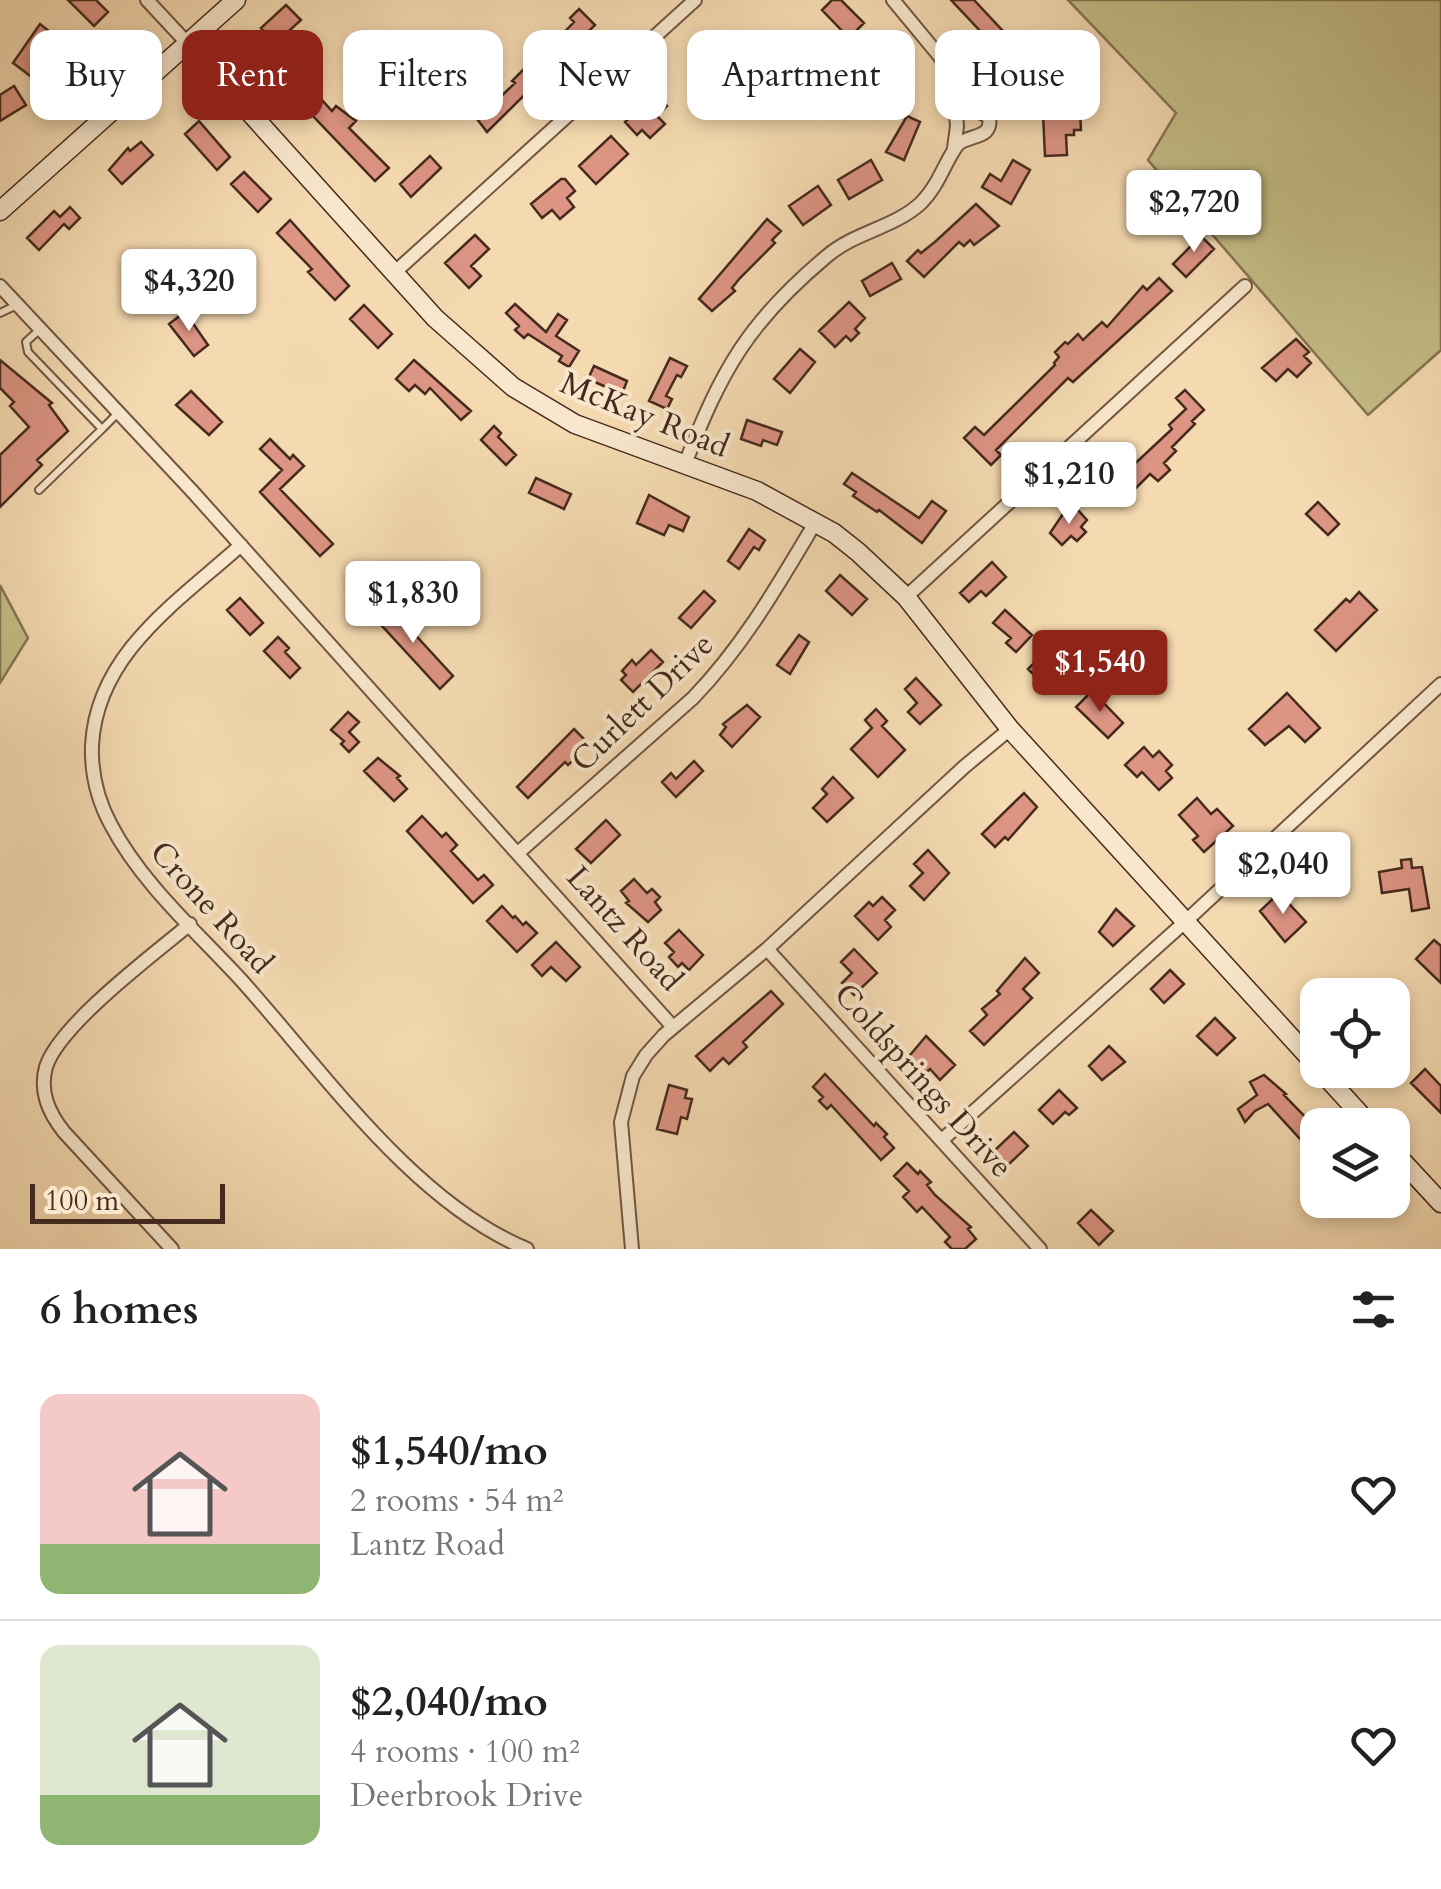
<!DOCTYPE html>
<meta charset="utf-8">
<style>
body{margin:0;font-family:Cardo,serif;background:#f2f2f2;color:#222;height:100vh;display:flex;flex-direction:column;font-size:38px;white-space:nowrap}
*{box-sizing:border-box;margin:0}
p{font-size:32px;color:#767676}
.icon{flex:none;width:55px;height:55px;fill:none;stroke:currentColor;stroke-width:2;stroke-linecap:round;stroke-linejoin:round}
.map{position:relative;height:1249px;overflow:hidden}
.side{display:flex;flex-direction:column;background:#fff;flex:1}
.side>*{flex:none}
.guide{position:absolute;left:30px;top:30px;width:1382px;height:90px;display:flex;gap:20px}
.tools{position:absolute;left:1300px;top:978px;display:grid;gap:20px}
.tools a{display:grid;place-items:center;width:110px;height:110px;border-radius:20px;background:#fff;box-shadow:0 5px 15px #0003;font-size:50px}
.scale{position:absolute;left:30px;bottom:25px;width:195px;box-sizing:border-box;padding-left:10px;border:5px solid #452a1d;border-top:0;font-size:28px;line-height:35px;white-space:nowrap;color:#452a1d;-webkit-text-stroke:8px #f8e7cc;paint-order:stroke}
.price{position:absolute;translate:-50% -85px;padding:0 22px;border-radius:10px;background:#fff;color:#222;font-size:32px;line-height:65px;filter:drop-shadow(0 2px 5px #0008)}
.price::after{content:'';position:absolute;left:50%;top:60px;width:30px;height:22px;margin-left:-15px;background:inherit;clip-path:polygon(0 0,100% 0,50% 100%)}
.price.on{background:#8f2418;color:#fff}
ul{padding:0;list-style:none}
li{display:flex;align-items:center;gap:30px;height:250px;padding:0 40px}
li+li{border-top:2px solid #e0e0e0}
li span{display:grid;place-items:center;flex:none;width:280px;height:200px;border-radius:20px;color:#555}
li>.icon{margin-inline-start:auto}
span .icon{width:120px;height:120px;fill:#fffc;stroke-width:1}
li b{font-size:42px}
h2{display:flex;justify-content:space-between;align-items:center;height:120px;padding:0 40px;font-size:42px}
.chip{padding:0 35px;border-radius:20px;background:#fff;box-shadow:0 5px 15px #0003;font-size:35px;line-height:90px}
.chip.on{background:#8f2418;color:#fff}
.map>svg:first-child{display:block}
.green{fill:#c4bd86;stroke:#847452;stroke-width:2.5}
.building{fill:#dc9483;stroke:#452a1d;stroke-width:2.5}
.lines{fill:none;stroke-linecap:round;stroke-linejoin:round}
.lane-casing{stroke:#715642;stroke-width:10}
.street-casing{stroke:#715642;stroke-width:16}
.secondary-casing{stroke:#452a1d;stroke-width:21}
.lane{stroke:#f8e7cc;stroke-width:6}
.street{stroke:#f8e7cc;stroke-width:12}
.secondary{stroke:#f8e7cc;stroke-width:18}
.labels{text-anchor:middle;stroke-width:8;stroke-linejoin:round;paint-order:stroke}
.street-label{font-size:32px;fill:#452a1d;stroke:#f8e7cc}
</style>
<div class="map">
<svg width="1441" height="1249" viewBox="0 0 1441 1249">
<rect width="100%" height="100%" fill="#f5dab1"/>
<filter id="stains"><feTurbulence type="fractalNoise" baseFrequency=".002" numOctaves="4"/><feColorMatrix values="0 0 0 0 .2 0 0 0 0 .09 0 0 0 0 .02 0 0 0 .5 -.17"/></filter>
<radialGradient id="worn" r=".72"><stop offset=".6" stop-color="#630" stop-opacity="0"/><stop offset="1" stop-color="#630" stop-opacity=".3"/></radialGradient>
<path class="green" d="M1068,0H1441V350L1368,415L1148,160L1176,113Z
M0,585L28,638L0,683Z"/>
<path class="building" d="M68,0H96L108,12L94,26Z
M832,0H841L864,23L849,38L822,10Z
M951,0H974L1018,47L1021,45L1055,79L1042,92L1035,85L1024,96L1014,86L1023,76L996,49L994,52L979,36L982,33Z
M286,5L301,20L280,39L299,59L291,66L332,111L336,106L356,121L349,128L389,168L375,181L270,71L278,63L256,41L265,32L261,28Z
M579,9L595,25L487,132L468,107L480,95L491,106L515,83L512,81L529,64L526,61L539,48L544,53L574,22L570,18Z
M40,24L65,44L52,61L48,58L33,78L13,63Z
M884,49L909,84L895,94L870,59Z
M14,86L26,105L0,121V95Z
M655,94L667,106L657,116L665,124L650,138L642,130L637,135L625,122Z
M1080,112L1081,130H1074V135H1066L1067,155L1045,156L1043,114Z
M907,116L920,122L904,160L886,152Z
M199,121L230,157L217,170L185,134Z
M611,136L628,154L596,184L579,166Z
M141,142L153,155L122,184L109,170L128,148L130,151Z
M430,156L441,168L411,197L400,184Z
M871,160L882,180L849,199L838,180Z
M1013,160L1030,170L1011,204L982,187L990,174L1001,181Z
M244,172L271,199L258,212L231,184Z
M561,179H565L575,191L567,198L574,207L560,219L552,210L542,218L531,204Z
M818,186L831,205L803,225L789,206Z
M976,204L999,226L974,245L970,240L964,246L959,242L924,277L907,261L918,250L921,253L936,241Z
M70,207L80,218L69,229L64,224L39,250L27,238L54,211L60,217Z
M767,219L781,231L772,240L775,243L740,278L732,288L735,291L712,311L699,299Z
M290,220L349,286L335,300L308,272L312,269L277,233Z
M1198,233L1214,249L1186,277L1173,264L1193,244L1190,241Z
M475,235L489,249L471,266L481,276L469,288L445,263Z
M151,261L174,291L158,304L134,274Z
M892,263L901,279L870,296L862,281Z
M1159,278L1172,291L1073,382L1068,378L996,450L1001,455L991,465L964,438L975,427L984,435L1055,365L1054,363L1059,357L1055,352L1065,342L1068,344L1078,334L1083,340L1102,322L1107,327L1143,286L1147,290Z
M849,302L865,318L855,329L859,333L851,341L846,336L835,347L819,331Z
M515,304L546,332L558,314L567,320L556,336L579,351L569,367L559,361L562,356L528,334L524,338L515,330L519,326L506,313Z
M364,305L392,334L378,348L350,319Z
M185,312L208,345L194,356L169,324Z
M1296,339L1309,352L1304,356L1311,363L1297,377L1288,369L1276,381L1262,368Z
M800,349L815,362L790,393L774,379Z
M670,358L687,366L681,377L677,375L666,396L672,399L667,409L649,401Z
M0,360L52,403L49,405L68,431L37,460L42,465L0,507V455L29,427L10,406L14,402L0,388Z
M414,360L471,411L461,420L430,388L425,394L415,385L409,391L396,379Z
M594,366L627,381L622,394L588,379Z
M1185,390L1204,410L1192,421L1195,424L1172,447L1176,451L1164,463L1170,470L1158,481L1150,474L1125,499L1119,492L1109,502L1100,493L1115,479L1111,475L1120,466L1126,472L1172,429L1169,425L1186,409L1176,398Z
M191,391L222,422L209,435L176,405Z
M747,420L782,432L777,445L763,440L761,446L741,439Z
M494,426L501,433L498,437L516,455L506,465L481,440Z
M270,439L290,459L293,455L304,466L280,489L333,544L320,556L260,492L282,470L260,449Z
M852,473L919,518L932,501L946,511L922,543L879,510L877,512L853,496L856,492L844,484Z
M536,478L571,494L564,509L529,493Z
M649,495L689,517L683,531L669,525L664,535L637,523Z
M1318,502L1339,524L1328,535L1306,514Z
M1076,508L1087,520L1081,527L1086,532L1077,541L1071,536L1062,545L1050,533L1065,511L1069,515Z
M749,529L765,540L759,550L754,547L739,569L728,561Z
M992,562L1006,577L986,596L981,591L969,602L960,593Z
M840,575L867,599L852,615L826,591Z
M704,591L715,601L691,628L679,618Z
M1359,592L1377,610L1336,651L1315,630L1346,599L1350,602Z
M240,598L263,623L250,635L227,610Z
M386,603L453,676L440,689L373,616Z
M1005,610L1032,635L1016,652L1006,643L1011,638L993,623Z
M799,635L809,642L790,674L777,665Z
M278,637L289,648L285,652L300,668L290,678L264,651Z
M651,650L663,662L633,692L621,680L626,675L622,671L632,660L636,665Z
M1041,656L1060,675L1047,688L1028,669Z
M916,678L941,705L920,724L908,712L917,703L905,689Z
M1092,691L1123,723L1108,738L1076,707Z
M1287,693L1320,728L1305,742L1289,726L1265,745L1249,729Z
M747,705L760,717L732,747L720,735L726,727L723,724Z
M876,709L887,721L882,726L905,750L878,777L851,749L872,728L865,720Z
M348,712L359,722L349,732L359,742L349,752L341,744L344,741L331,730Z
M574,729L586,741L576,752L579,755L568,765L565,762L528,798L517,787Z
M1144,747L1153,757L1159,751L1172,765L1166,771L1172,778L1159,790L1142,772L1137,777L1125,765Z
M378,758L400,776L397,778L407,789L394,801L364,771Z
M694,761L703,771L676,797L662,782L671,773L676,779Z
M833,777L853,798L827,822L813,808L827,794L822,789Z
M1024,793L1037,807L1008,840L1005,837L995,847L982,834Z
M1197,798L1211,814L1217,809L1233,826L1204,852L1193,840L1198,836L1179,815Z
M422,816L442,837L446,833L457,845L451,851L478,880L484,875L493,885L473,903L407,831Z
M606,820L620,835L591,863L576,849Z
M928,850L949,873L924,900L910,886L923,873L914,864Z
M1411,859L1412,868L1422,867L1429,908L1412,911L1409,889L1382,893L1379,872L1402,868L1401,860Z
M634,879L647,893L652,889L660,897L655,902L661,910L648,922L626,903L629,901L621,891Z
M1279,893L1306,922L1285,942L1260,911Z
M882,897L895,910L885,920L891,927L878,940L855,916L869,902L873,906Z
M502,906L513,918L515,916L523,925L526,922L537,933L517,952L487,921Z
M1116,909L1134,926L1113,946L1099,932Z
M679,930L703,955L689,970L682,963L678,967L669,957L674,952L665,943Z
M1434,940L1441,946V983L1416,959Z
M556,942L580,967L566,981L551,967L542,976L532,965Z
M854,949L877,973L854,995L842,983L852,973L841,962Z
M1025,958L1039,973L1023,989L1032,998L984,1045L970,1031L987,1015L982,1009L1000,994L997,991Z
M1170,970L1184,984L1164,1003L1151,989Z
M771,991L783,1004L743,1042L747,1047L729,1064L723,1058L710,1071L696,1056Z
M1215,1018L1235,1038L1217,1055L1197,1036Z
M926,1036L955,1065L940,1080L930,1069L922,1076L906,1060Z
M1109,1046L1125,1062L1102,1080L1089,1066Z
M1425,1069L1441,1086V1113L1411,1083Z
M825,1074L874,1126L876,1123L887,1134L884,1137L894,1148L881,1160L831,1105L827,1109L819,1101L823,1097L813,1087Z
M1264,1075L1286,1094L1284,1095L1315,1127L1301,1140L1268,1104L1255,1111L1245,1122L1238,1109L1257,1095L1250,1082Z
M669,1085L687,1090L685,1098L692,1099L687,1119L681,1117L677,1134L657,1129Z
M1059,1090L1077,1108L1069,1115L1065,1112L1053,1124L1039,1110Z
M1014,1132L1028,1146L1008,1165L994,1151Z
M907,1163L918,1174L920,1171L931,1182L927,1185L935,1195L971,1227L968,1229L976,1239L965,1249H952L945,1242L950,1237L922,1207L917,1212L903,1197L909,1191L894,1176Z
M1091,1210L1113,1231L1099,1245L1078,1223Z"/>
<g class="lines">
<g class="lane-casing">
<path id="lane" d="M0,313L17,305
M40,329L26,342L28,352L102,429L117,414
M39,490L102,429"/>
</g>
<g class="street-casing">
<path id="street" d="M147,0L188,44
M954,148L957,126L954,93
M394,273L695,0
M0,286L192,491L673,1027
M685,464C721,371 748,322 827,256C855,232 894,228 921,203C939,185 944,163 958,144C971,134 993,139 989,117L958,99L941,58L893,0
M241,545C179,601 97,653 92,745C91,773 98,801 111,825C142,884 197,932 242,981C323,1071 413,1202 527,1249
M906,597L1245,286
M518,853L693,698C744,645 778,585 815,523
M767,949L1040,1249
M942,1140L1186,921L1441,684
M172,1249L64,1132C49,1113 39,1092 46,1067C59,1025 154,954 190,924
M632,1249L621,1122L633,1076L646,1055L664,1035L767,949L964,767L1010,729"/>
</g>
<g class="secondary-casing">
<path id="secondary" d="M188,44L435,318L513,387L575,424L757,491L834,533L858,552L906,597L1010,729L1318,1067
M0,211L236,0
M1320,1070L1370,1125
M1392,1150L1441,1203"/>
</g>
<use href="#lane" class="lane"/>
<use href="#street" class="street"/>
<use href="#secondary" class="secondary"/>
</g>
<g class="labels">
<g class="street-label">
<text transform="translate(645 414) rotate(22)" y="11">McKay Road</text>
<text transform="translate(642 702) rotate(-44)" y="11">Curlett Drive</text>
<text transform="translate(212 907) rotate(48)" y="11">Crone Road</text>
<text transform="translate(625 928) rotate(48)" y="11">Lantz Road</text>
<text transform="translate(924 1080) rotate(48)" y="11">Coldsprings Drive</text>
</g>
</g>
<rect width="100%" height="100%" filter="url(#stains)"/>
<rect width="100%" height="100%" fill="url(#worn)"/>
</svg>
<div class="tools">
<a><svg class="icon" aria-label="locate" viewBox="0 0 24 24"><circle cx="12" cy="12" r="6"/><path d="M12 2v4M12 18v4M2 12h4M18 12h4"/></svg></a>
<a><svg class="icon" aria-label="layers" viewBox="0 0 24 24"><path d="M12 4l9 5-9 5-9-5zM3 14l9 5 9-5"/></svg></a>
</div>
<div class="scale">100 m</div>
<b class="price" style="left:1194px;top:255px">$2,720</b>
<b class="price" style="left:189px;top:334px">$4,320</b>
<b class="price" style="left:1069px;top:527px">$1,210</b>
<b class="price" style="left:413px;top:646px">$1,830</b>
<b class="price on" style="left:1100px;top:715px">$1,540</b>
<b class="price" style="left:1283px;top:917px">$2,040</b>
<div class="guide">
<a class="chip">Buy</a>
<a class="chip on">Rent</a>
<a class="chip">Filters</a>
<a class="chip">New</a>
<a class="chip">Apartment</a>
<a class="chip">House</a>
</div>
</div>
<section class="side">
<h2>6 homes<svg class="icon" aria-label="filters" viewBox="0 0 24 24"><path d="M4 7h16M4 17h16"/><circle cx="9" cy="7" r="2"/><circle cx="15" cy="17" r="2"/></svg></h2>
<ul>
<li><span style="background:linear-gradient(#f6c9c9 75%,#8fb573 0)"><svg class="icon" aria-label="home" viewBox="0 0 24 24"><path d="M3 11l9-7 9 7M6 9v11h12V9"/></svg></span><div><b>$1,540/mo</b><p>2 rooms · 54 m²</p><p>Lantz Road</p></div><svg class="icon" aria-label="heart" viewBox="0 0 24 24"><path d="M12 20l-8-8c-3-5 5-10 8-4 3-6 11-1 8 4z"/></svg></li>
<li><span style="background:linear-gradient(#dfe7d0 75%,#8fb573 0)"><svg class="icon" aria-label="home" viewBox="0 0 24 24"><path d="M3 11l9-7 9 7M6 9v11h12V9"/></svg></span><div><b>$2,040/mo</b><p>4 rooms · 100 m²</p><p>Deerbrook Drive</p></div><svg class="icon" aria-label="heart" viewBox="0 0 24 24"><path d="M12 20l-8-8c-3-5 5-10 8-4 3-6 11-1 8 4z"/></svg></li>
</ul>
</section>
